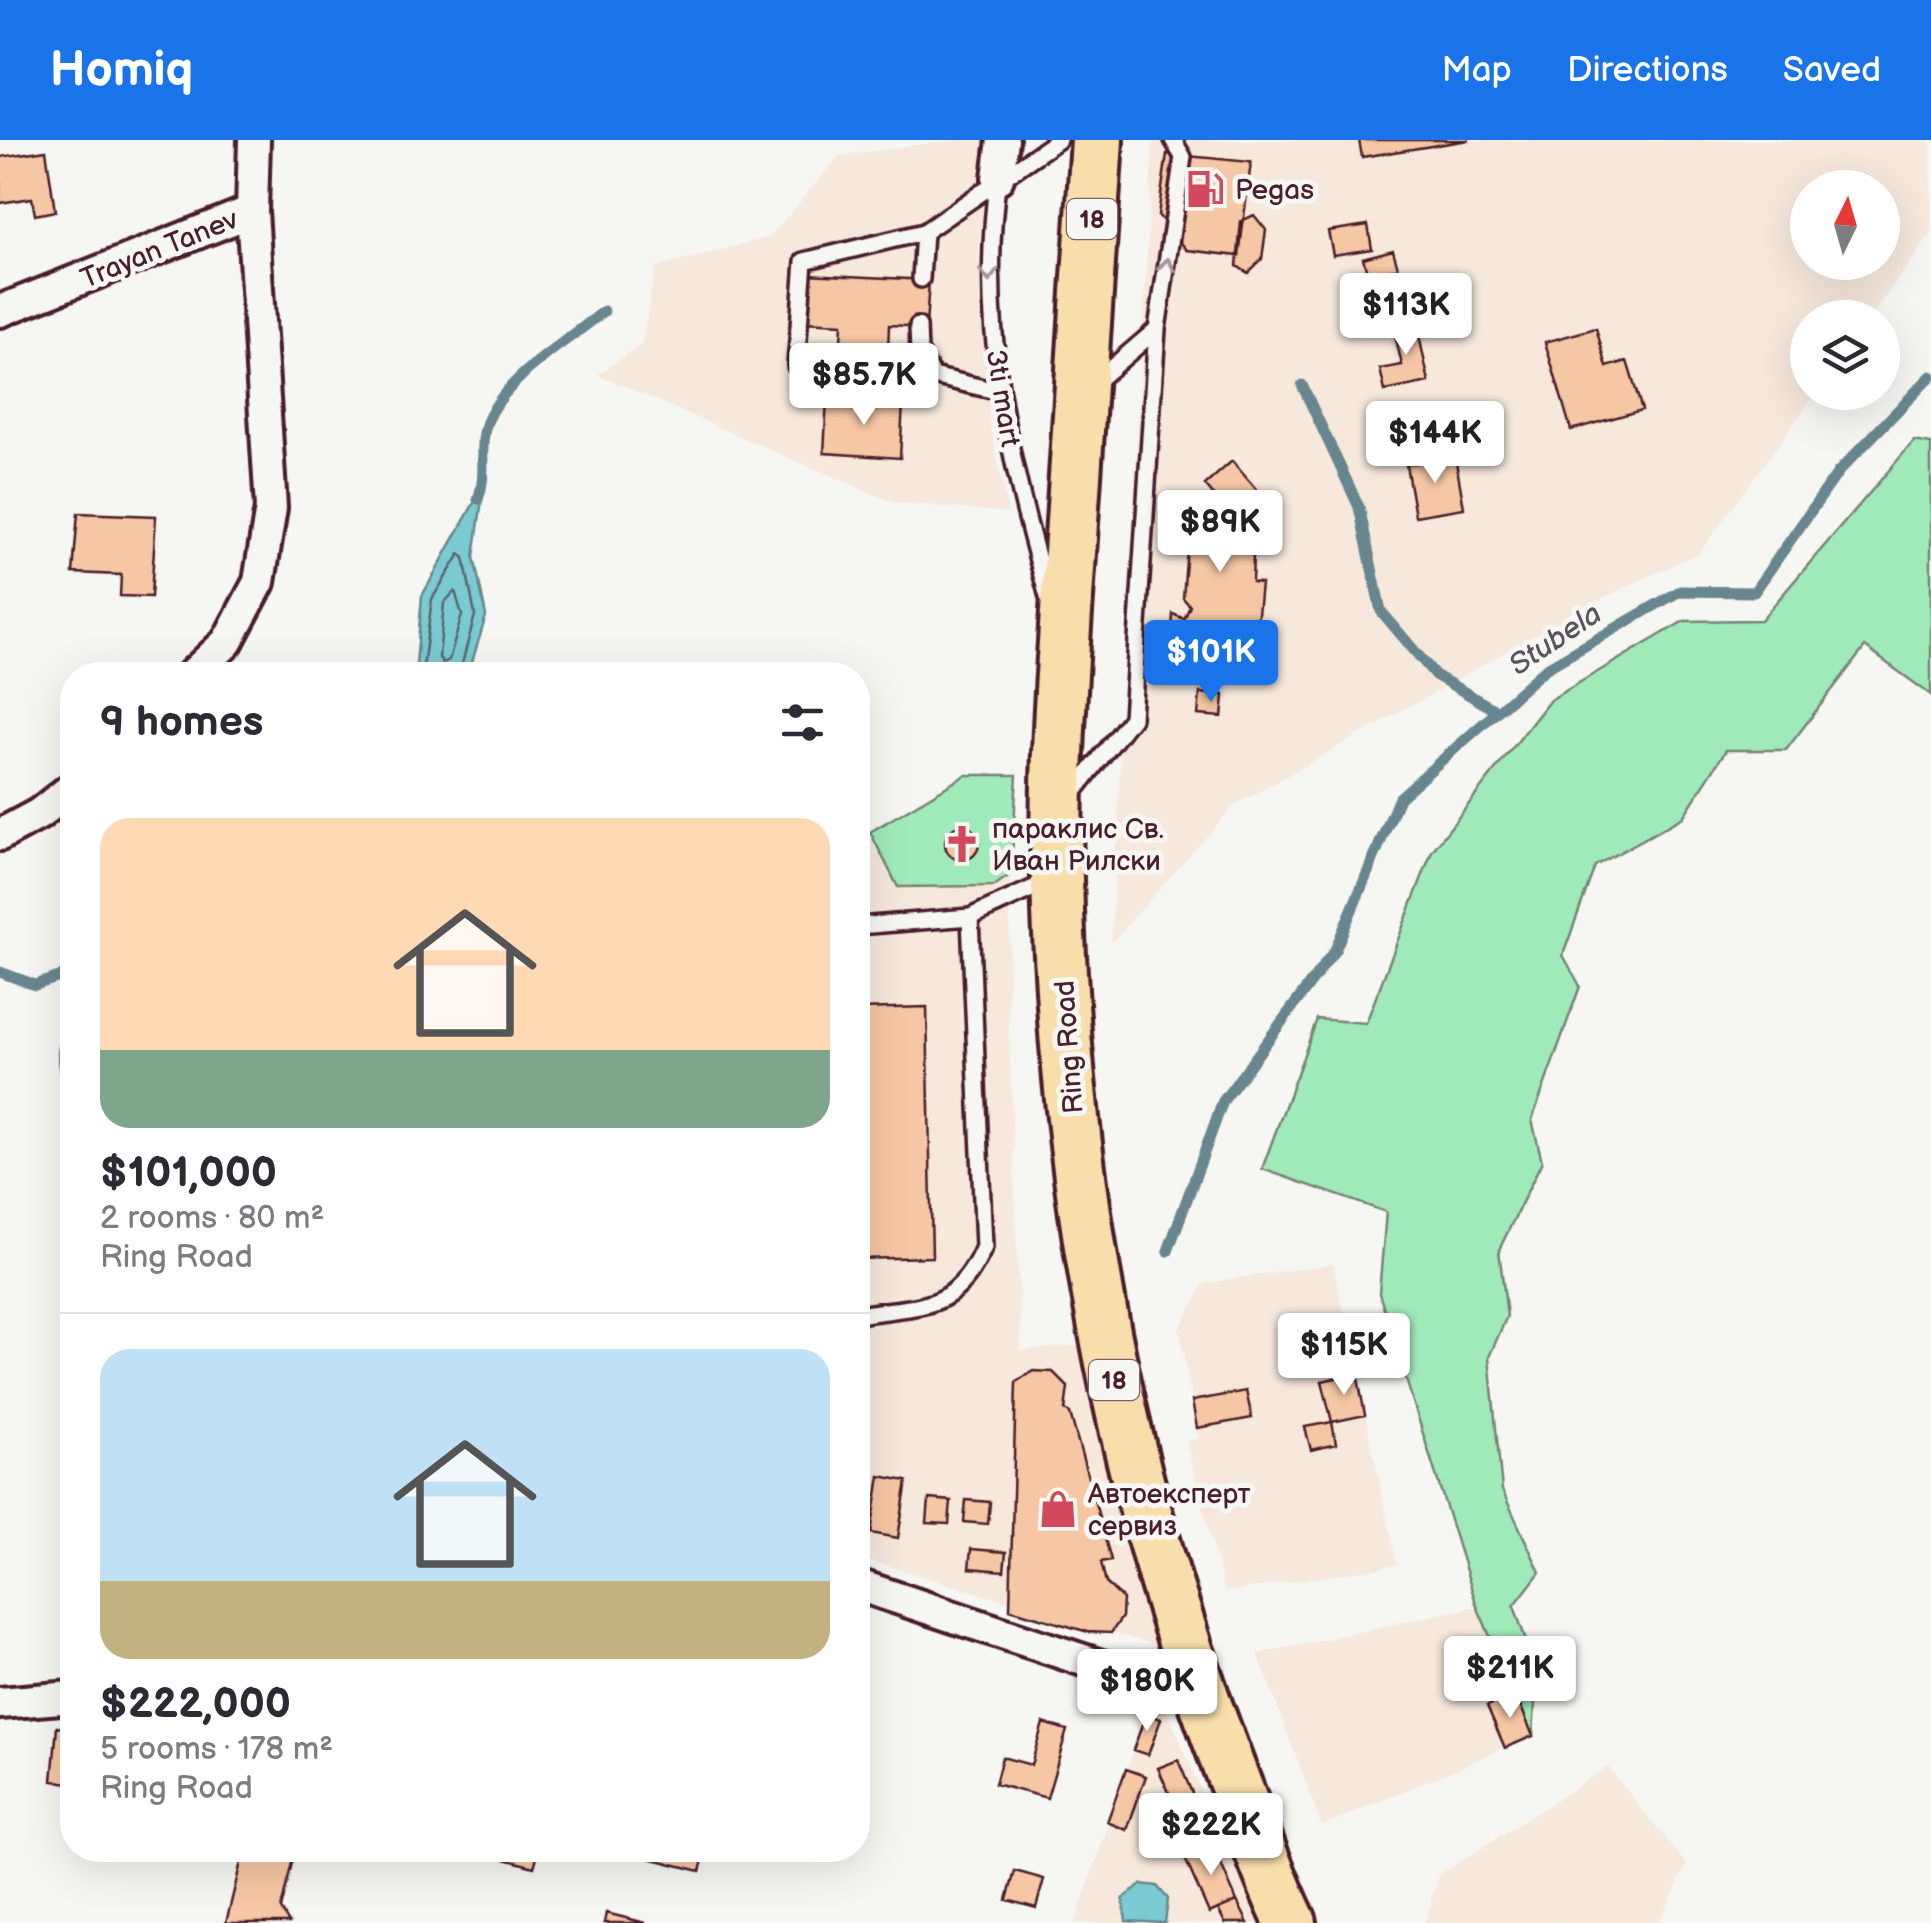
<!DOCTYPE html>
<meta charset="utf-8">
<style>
body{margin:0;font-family:"Balsamiq Sans",sans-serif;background:#f7f7f7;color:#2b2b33;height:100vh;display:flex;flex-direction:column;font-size:38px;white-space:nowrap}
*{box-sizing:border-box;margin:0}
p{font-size:32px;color:#7c7c81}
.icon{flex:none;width:55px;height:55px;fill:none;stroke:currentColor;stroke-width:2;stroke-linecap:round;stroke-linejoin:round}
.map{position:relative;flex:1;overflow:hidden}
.details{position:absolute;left:60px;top:522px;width:810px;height:1200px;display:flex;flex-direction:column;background:#fff;border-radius:40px;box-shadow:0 10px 40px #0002}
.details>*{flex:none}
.needle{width:65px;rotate:5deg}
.fabs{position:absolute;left:1790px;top:30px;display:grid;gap:20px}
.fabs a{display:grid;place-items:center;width:110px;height:110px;border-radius:50%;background:#fff;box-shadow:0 10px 40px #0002;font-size:50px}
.price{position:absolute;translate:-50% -85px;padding:0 22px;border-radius:10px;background:#fff;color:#222;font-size:32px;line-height:65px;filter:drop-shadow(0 2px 5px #0008)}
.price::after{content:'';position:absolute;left:50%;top:60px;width:30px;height:22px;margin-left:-15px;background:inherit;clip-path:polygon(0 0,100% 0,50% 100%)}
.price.active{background:#1a73e8;color:#fff}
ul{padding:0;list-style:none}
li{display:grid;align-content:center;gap:20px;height:530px;padding:0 40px}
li+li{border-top:2px solid #e1e1e2}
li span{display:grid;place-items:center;height:310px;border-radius:30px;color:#555}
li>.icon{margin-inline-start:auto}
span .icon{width:180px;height:180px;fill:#fffc;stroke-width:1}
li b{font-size:42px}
h2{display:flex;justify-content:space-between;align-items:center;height:120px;padding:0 40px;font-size:42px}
header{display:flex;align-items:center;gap:60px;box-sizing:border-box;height:140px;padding:0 50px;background:#1a73e8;color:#fff}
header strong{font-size:48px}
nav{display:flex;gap:55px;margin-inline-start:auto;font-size:35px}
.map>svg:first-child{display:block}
.built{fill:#f6e8db;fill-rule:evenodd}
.green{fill:#a0eab9;stroke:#758472;stroke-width:2.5}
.water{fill:#7acbd1;stroke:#67868f;stroke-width:2.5}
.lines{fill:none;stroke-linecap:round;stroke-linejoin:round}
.shore{stroke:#5d646d;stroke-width:2.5}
.stream{stroke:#67868f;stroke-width:11}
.building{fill:#f5c7a4;stroke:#4a1f2b;stroke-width:2.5}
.service-casing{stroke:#4a1f2b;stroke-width:22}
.minor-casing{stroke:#4a1f2b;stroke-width:38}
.trunk-casing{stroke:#4a1f2b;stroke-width:58}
.service{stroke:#f6f6f2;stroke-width:15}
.minor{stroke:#f6f6f2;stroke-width:30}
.trunk{stroke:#f8deab;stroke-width:50}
.oneway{stroke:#a99598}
.labels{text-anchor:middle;stroke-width:10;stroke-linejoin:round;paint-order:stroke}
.shield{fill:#f6f6f2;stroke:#7e6067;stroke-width:2.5}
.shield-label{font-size:25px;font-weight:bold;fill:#4a1f2b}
.poi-label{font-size:28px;fill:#4a1f2b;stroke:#f6f6f2;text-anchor:start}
.street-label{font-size:28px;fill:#4a1f2b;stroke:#f6f6f2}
.water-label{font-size:30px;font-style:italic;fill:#58535d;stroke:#f6f6f2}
</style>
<header>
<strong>Homiq</strong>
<nav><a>Map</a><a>Directions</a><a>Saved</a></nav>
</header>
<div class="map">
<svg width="1931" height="1783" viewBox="0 0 1931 1783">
<rect width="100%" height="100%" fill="#f6f6f2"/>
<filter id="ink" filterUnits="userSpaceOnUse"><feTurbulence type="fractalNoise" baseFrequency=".01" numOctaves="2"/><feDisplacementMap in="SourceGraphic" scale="20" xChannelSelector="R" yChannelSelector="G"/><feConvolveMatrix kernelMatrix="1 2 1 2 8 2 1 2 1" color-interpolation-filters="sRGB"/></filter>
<g filter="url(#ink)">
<path class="built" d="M953,0H990L978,113L990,283L1008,373L892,362L598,235L642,204L655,128L770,97L839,16Z
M1153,0H1931V94L1870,177L1808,178V252L1816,253L1699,413L1588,465L1235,665L1111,803ZM1808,48H1882V122H1808Z
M858,677L898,747L994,746L1011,734L1008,865L1021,1211L1080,1205L1158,1506L858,1417Z
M1333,1124L1397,1425L1225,1452L1186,1302L1199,1298L1179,1190L1205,1143Z
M1477,1466L1533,1596L1322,1686L1258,1514Z
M1156,1546L1259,1783H1075Z
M1608,1627L1687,1725L1659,1783H1425L1439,1735Z"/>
<path class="green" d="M1914,301L1931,304V555L1865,507L1786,610H1726L1683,677L1595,726L1563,815L1580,846L1532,980L1542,1021L1499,1110L1507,1176L1489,1217L1502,1350L1540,1432L1514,1466L1537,1532L1533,1596L1477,1466L1379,1153L1386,1072L1262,1029L1317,879L1366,883L1432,711L1550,560L1684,481L1761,480Z
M966,635H1017L1011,734L994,746L898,747L870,692Z"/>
<path class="water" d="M484,345L474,417L486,476L468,535H411L416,525L422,456Z
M72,845V1006L58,913Z
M1141,1744L1157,1746L1168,1759L1165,1783L1126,1781L1123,1759Z"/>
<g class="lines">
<path class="shore" d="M455,451L462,475L449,520L443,523L439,518L444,463Z
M422,535L432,459L460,414L464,418L475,475L459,535"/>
<path class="stream" d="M1302,245L1359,367L1381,471L1435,535L1497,571
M478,359C488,334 478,305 487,282C506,236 567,202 604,171
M0,832L35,845L72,833
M1168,1111L1223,961L1335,810L1399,658L1545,529L1680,451L1754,452L1839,331L1931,236"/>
</g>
<path class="building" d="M1359,0H1469L1362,17Z
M46,10L55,71L35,75L32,58L0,63V17Z
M1167,14L1251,22L1239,116L1187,110L1158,75Z
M1254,75L1266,90L1262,119L1248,133L1237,126L1241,81Z
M1368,85L1372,109L1333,115L1328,91Z
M1393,110L1398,128L1368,135L1363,118Z
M806,134L929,140L926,187L889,185L886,261L838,259L842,184L803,182Z
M1415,177L1429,242L1385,251L1380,229L1402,225L1392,183Z
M1596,188L1607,227L1627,221L1642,270L1571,290L1545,202Z
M827,258L903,262L900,318L824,313Z
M1455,316L1464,368L1415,376L1406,325Z
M1232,321L1274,370L1254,388L1252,442L1261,443L1254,515L1216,508L1199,531L1169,543L1173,474L1184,479L1190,466L1183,458L1189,383L1213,355L1205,345Z
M78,373L156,376L151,457L120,456L121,435L73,433Z
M1200,553L1224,555L1222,577L1198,575Z
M945 703a17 17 0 1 1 34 0a17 17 0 1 1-34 0Z
M927,867L932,1117L858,1119V869Z
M1033,1231L1053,1232L1068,1247L1065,1270L1070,1273L1111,1420L1101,1422L1106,1443L1123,1459L1122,1477L1111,1493L1088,1492L1010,1469L1016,1242Z
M1357,1233L1365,1275L1332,1282L1322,1241Z
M1246,1251L1252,1278L1197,1288L1192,1261Z
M1332,1282L1336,1304L1311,1310L1305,1287Z
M880,1336L907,1341L898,1398L871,1393Z
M929,1359L951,1361L949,1384L927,1383Z
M966,1360L990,1362L988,1384L964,1382Z
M971,1409L1006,1412L1004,1431L969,1428Z
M1516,1555L1533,1596L1505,1608L1487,1566Z
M1146,1574L1161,1579L1148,1615L1133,1610Z
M1043,1583L1067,1590L1047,1658L995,1644L1002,1617L1031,1625Z
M57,1587L72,1589V1643L52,1641Z
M1178,1620L1206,1686L1169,1700L1162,1683L1180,1677L1158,1628Z
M1126,1629L1146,1636L1127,1690L1107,1682Z
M1212,1703L1237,1761L1209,1773L1184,1716Z
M244,1710H295L281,1769L289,1783H226Z
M471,1710H539L534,1727Z
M617,1710H706L700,1731Z
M1015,1731L1044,1739L1036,1768L1007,1760Z
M1237,1761L1248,1783H1225L1218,1769Z
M606,1773L646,1783H604Z"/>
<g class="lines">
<g class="service-casing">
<path id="service" d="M998,38C977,185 1009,316 1048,457
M924,92L804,121L796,226L933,236
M921,139L924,92L1058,0
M918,186L919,211L933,236L1000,252
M1094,243L1157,189L1183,17L1173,0
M1069,658L1132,578L1157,189
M858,786L970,777L1049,741
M858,1175C922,1164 955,1174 984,1107L970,777"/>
</g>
<g class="minor-casing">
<path id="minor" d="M998,38L1003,0
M0,171L252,71
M192,535L227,502L259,442L271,368L252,71L254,0
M0,695L39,674L72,648
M858,1445L1146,1541L1194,1538
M0,1563L72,1557"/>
</g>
<g class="trunk-casing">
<path id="trunk" d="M1097,0C1087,143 1078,286 1069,428C1062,531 1054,636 1057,739C1065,1044 1120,1346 1230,1630C1250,1681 1267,1734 1291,1783"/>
</g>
<use href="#service" class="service"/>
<use href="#minor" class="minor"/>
<use href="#trunk" class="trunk"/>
</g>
<defs><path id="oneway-chevron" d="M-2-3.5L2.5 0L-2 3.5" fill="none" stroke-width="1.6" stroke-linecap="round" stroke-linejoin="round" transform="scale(2.5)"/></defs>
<g class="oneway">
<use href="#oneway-chevron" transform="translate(1167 125) rotate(-82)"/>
<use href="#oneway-chevron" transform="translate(989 135) rotate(89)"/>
</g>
</g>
<defs>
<g id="fuel-bare" transform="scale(3)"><path d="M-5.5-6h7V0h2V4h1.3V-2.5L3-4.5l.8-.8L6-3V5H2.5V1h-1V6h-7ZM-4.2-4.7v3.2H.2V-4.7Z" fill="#d1495b" stroke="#f6f6f2" stroke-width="2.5" paint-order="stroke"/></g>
<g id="church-bare" transform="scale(3)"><path d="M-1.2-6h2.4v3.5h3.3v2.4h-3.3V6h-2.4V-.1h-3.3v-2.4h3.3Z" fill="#d1495b" stroke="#f6f6f2" stroke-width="2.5" paint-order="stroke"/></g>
<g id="shop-bare" transform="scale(3)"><path d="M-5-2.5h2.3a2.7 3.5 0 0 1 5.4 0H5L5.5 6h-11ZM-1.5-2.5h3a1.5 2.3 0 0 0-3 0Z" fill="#d1495b" stroke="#f6f6f2" stroke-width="2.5" paint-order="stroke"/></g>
</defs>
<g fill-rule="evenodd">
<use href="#fuel-bare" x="1205" y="49"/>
<use href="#church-bare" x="962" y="704"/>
<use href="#shop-bare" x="1058" y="1369"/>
</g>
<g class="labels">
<g class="shield">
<rect x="1067" y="59" width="50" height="40" rx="8"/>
<rect x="1089" y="1220" width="50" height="40" rx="8"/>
</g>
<g class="shield-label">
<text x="1092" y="88">18</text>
<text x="1114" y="1249">18</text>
</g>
<g class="poi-label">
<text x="1235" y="59">Pegas</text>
<text x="992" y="698">параклис Св.<tspan x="992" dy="32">Иван Рилски</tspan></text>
<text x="1088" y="1363">Автоексперт<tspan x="1088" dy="32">сервиз</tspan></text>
</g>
<g class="street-label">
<text transform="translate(159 108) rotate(-22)" y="10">Trayan Tanev</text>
<text transform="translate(1004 258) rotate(81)" y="10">3ti mart</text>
<text transform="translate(1068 907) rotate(-94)" y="10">Ring Road</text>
</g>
<g class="water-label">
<text transform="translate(1555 499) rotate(-34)" y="10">Stubela</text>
</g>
</g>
</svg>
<div class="fabs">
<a><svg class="needle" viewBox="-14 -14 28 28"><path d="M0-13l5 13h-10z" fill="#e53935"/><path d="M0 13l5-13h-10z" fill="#7c7c81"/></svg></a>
<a><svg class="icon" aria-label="layers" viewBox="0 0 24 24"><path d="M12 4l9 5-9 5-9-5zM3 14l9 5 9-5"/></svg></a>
</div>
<b class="price" style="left:1406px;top:218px">$113K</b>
<b class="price" style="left:864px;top:288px">$85.7K</b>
<b class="price" style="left:1435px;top:346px">$144K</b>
<b class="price" style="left:1220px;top:435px">$89K</b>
<b class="price active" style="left:1211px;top:565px">$101K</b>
<b class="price" style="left:1344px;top:1258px">$115K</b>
<b class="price" style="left:1510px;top:1581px">$211K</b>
<b class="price" style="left:1147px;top:1594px">$180K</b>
<b class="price" style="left:1211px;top:1738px">$222K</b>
<section class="details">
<h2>9 homes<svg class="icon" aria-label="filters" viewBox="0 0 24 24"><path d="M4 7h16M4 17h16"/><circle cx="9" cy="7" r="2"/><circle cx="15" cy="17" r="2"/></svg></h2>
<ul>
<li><span style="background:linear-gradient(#ffd9b3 75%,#7fa58c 0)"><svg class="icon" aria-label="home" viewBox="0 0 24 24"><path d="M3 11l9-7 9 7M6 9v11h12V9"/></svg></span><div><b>$101,000</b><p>2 rooms · 80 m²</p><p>Ring Road</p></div></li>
<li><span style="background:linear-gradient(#bfe0f5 75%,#c2b280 0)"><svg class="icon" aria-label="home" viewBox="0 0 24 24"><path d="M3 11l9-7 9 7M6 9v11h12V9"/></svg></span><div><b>$222,000</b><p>5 rooms · 178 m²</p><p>Ring Road</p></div></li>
</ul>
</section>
</div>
